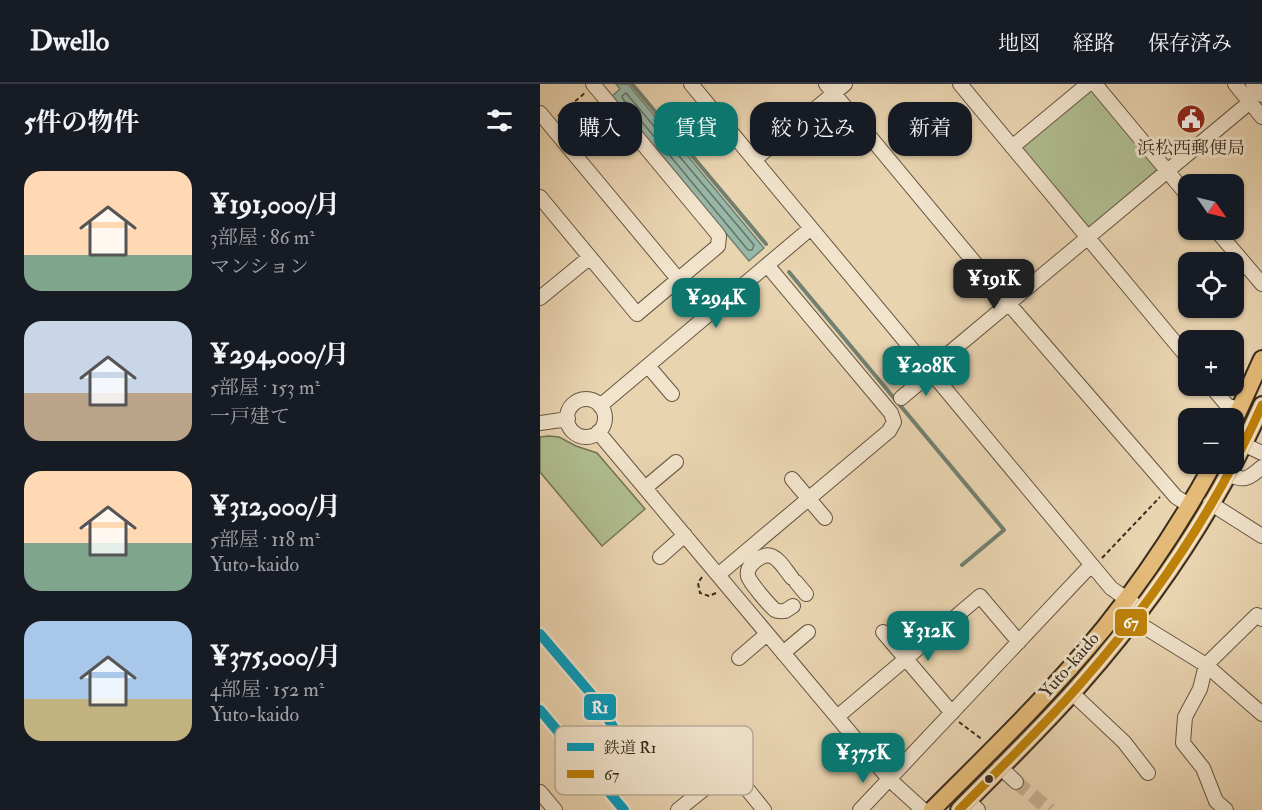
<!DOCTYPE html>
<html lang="ja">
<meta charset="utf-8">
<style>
body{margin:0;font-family:"IM FELL Double Pica","Noto Serif JP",serif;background:#242831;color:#f1f3f6;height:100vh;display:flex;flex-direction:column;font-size:22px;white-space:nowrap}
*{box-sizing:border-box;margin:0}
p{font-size:20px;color:#9ea1a6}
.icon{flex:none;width:33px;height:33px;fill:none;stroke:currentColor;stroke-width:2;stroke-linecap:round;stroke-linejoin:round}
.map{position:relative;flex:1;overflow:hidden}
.panel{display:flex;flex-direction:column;background:#171b24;width:540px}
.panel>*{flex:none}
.guide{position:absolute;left:18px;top:18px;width:570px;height:54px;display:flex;gap:12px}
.needle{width:39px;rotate:124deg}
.fabs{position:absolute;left:638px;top:90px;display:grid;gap:12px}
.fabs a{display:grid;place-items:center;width:66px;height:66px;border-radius:12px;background:#171b24;box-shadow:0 2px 4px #0004;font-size:30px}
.price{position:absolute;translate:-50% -51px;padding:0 14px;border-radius:12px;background:#0f766e;color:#fff;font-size:20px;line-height:39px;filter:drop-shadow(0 2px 3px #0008)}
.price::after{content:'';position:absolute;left:50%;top:36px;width:18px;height:14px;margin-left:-9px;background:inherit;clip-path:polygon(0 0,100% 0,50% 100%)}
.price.current{background:#222;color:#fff}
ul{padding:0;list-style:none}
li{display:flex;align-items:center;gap:18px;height:150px;padding:0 24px}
li span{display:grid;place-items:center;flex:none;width:168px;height:120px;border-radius:18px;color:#555}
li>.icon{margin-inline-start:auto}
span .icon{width:72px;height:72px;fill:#fffc;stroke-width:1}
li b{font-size:26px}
h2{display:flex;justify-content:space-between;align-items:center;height:72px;padding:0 24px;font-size:26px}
.chip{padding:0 21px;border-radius:18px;background:#171b24;box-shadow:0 2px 4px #0004;font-size:21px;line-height:54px}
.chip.current{background:#0f766e;color:#fff}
header{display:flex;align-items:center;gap:36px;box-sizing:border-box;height:84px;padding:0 30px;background:#171b24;border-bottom:2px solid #363941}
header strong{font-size:28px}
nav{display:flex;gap:33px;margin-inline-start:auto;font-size:21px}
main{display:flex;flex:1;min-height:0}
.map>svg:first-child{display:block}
.green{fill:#b0be90;stroke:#747457;stroke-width:1.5}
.water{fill:#97b8a9;stroke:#718071;stroke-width:1.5}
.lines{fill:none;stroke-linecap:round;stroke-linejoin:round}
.shore{stroke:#687264;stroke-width:1.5}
.stream{stroke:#718071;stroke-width:4}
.minor-tunnel{stroke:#c6b293;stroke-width:14;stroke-dasharray:14 7;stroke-linecap:butt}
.minor-casing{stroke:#655542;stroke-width:16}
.major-casing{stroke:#392b1e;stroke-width:20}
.path{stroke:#392b1e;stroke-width:2;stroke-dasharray:4.5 3;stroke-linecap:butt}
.minor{stroke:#f1e3cc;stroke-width:14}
.major{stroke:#e4ba78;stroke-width:16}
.bus-1-casing{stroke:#f1e3cc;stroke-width:14}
.bus-1{stroke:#be8109;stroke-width:9}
.rail-1-casing{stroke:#f1e3cc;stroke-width:15}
.rail-1{stroke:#069cbc;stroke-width:10}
.bus-dot{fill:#392b1e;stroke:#f1e3cc;stroke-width:2}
.labels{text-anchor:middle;stroke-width:6;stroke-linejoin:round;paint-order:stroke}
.poi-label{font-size:18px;fill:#392b1e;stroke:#f1e3cc}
.street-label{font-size:18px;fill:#392b1e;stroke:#f1e3cc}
.key{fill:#f1e3cc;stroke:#baac98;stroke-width:1.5}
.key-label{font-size:16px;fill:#392b1e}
.line-badge{stroke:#f1e3cc;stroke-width:2}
.badge-label{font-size:16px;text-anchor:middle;font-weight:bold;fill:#fff}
</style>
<header>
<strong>Dwello</strong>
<nav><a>地図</a><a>経路</a><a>保存済み</a></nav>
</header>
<main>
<section class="panel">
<h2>5件の物件<svg class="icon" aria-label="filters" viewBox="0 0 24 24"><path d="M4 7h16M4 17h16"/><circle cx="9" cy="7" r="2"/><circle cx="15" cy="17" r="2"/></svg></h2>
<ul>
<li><span style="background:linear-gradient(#ffd9b3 70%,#7fa58c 0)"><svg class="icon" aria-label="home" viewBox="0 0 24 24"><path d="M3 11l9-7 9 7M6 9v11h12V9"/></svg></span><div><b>¥191,000/月</b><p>3部屋 · 86 m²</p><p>マンション</p></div></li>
<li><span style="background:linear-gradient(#c9d6e8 60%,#b9a48a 0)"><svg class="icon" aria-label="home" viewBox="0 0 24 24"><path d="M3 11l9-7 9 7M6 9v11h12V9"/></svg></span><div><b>¥294,000/月</b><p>5部屋 · 153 m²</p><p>一戸建て</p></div></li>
<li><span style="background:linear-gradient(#ffd9b3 60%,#7fa58c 0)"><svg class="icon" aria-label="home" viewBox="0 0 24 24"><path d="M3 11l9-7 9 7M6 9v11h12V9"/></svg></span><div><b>¥312,000/月</b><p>5部屋 · 118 m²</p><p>Yuto-kaido</p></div></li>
<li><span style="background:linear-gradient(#a9c7e8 65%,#c2b280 0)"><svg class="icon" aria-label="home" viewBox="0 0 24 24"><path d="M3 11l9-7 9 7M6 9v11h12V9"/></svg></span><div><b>¥375,000/月</b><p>4部屋 · 152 m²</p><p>Yuto-kaido</p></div></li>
</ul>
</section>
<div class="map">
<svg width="722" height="726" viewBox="0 0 722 726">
<rect width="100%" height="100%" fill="#e9d4b0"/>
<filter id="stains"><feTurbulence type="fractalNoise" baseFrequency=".00333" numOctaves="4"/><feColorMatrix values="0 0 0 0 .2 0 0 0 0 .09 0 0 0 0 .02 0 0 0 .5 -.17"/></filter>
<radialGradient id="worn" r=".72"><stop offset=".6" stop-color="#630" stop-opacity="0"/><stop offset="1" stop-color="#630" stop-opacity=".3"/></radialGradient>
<path class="green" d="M545,5L553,6L617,83L616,91L554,143L546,142L482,65L483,58Z
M9,352L19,353L36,362L57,369L105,425L62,462L0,388V353Z"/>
<path class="water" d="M76,0H88L224,164L209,177L72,12L80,5Z"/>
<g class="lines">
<path class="shore" d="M86,9L214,161L212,166H208L83,15L82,12Z"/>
<path class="stream" d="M92,0L226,160
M249,188L464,446L422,481"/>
<path class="minor-tunnel" d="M476,698L510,726"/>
<g class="minor-casing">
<path id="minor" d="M151,0L571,504L601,525
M286,0L469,220L636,413L649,421
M420,0L648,274
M555,0L648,112
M695,0L722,33
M713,0L722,11
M0,29L168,231
M472,63L548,0
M214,76L305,0
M0,113L97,230L178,162L179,152L176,148L53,0
M676,146L722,200
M0,214L50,173
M108,282L132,310
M389,286L710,18
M671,302L687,321L699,326
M361,314L391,289
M27 334a19 19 0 1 1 38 0a19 19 0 1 1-38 0Z
M60,322L271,144
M0,339L28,335
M58,348L349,695L383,726
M695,363L703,360L722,369
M687,390C705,398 708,395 722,383
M252,395L285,434
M105,404L136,378
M670,419L722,452
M120,473L145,451
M178,491L349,347L354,338L351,329L227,181
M252,494C240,479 232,460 212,480C209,483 207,487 208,492C210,499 230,522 235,526C239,528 240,527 245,527L253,522
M256,498L266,510
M593,536L666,581L722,630
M343,548L412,629
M243,569L268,548
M199,574L227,550
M532,609L584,658L608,689
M297,633L440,512L479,558
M460,683L476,698
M0,708L15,726
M428,716L438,726
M138,726L190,684L224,726
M320,726L551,481
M686,726L676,717L663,684L643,659L645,633L660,605L666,581L717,531L722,535"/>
</g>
<g class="major-casing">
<path id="major" d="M693,339L722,275
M392,726C451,667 512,608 565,543C605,493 642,437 673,380
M419,726C460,684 503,643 542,598C614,516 678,421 722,321"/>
</g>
<path class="path" d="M18,32L46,8
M562,474L620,413
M162,493L158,499L160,509L169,512L176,509
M419,638L443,656"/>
<use href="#minor" class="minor"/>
<use href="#major" class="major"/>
<g class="bus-1-casing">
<path id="bus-1" d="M419,726C460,684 503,643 542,598C614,516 678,421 722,321"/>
</g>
<use href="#bus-1" class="bus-1"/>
<g class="rail-1-casing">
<path id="rail-1" d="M0,550L52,611L98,680L115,700
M0,626L84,726"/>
</g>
<use href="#rail-1" class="rail-1"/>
</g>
<defs>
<g id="civic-disc" transform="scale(1.5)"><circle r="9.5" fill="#8f2418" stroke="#f1e3cc"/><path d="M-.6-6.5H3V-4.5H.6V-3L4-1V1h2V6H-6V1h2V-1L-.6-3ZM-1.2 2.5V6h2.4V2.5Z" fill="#fff"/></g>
</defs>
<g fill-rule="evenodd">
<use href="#civic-disc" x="651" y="35"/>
</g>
<circle class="bus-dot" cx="449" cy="695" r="5"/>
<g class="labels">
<g class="poi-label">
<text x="651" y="70">浜松西郵便局</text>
</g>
<g class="street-label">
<text transform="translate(529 581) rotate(-49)" y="6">Yuto-kaido</text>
</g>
</g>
<rect x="15" y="642" width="198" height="69" rx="9" class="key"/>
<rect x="27" y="659" width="27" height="8" fill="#069cbc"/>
<rect x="27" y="686" width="27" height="8" fill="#be8109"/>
<g class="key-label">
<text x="64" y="669">鉄道 R1</text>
<text x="64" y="696">67</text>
</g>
<g class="line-badge">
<rect x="574" y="524" width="34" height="29" rx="6" fill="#be8109"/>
<rect x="43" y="609" width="34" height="28" rx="6" fill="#069cbc"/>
</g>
<g class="badge-label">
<text x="591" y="544">67</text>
<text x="60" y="629">R1</text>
</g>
<rect width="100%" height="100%" filter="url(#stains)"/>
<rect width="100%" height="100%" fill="url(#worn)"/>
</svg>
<div class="fabs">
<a><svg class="needle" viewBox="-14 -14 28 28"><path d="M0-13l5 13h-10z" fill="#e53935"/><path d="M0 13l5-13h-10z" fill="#9ea1a6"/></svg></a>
<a><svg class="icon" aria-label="locate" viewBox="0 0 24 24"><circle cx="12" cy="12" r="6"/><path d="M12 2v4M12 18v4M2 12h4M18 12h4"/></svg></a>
<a>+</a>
<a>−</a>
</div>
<b class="price current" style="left:454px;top:226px">¥191K</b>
<b class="price" style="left:176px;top:245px">¥294K</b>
<b class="price" style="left:386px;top:313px">¥208K</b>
<b class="price" style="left:388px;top:578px">¥312K</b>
<b class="price" style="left:323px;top:700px">¥375K</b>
<div class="guide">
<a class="chip">購入</a>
<a class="chip current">賃貸</a>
<a class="chip">絞り込み</a>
<a class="chip">新着</a>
</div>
</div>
</main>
